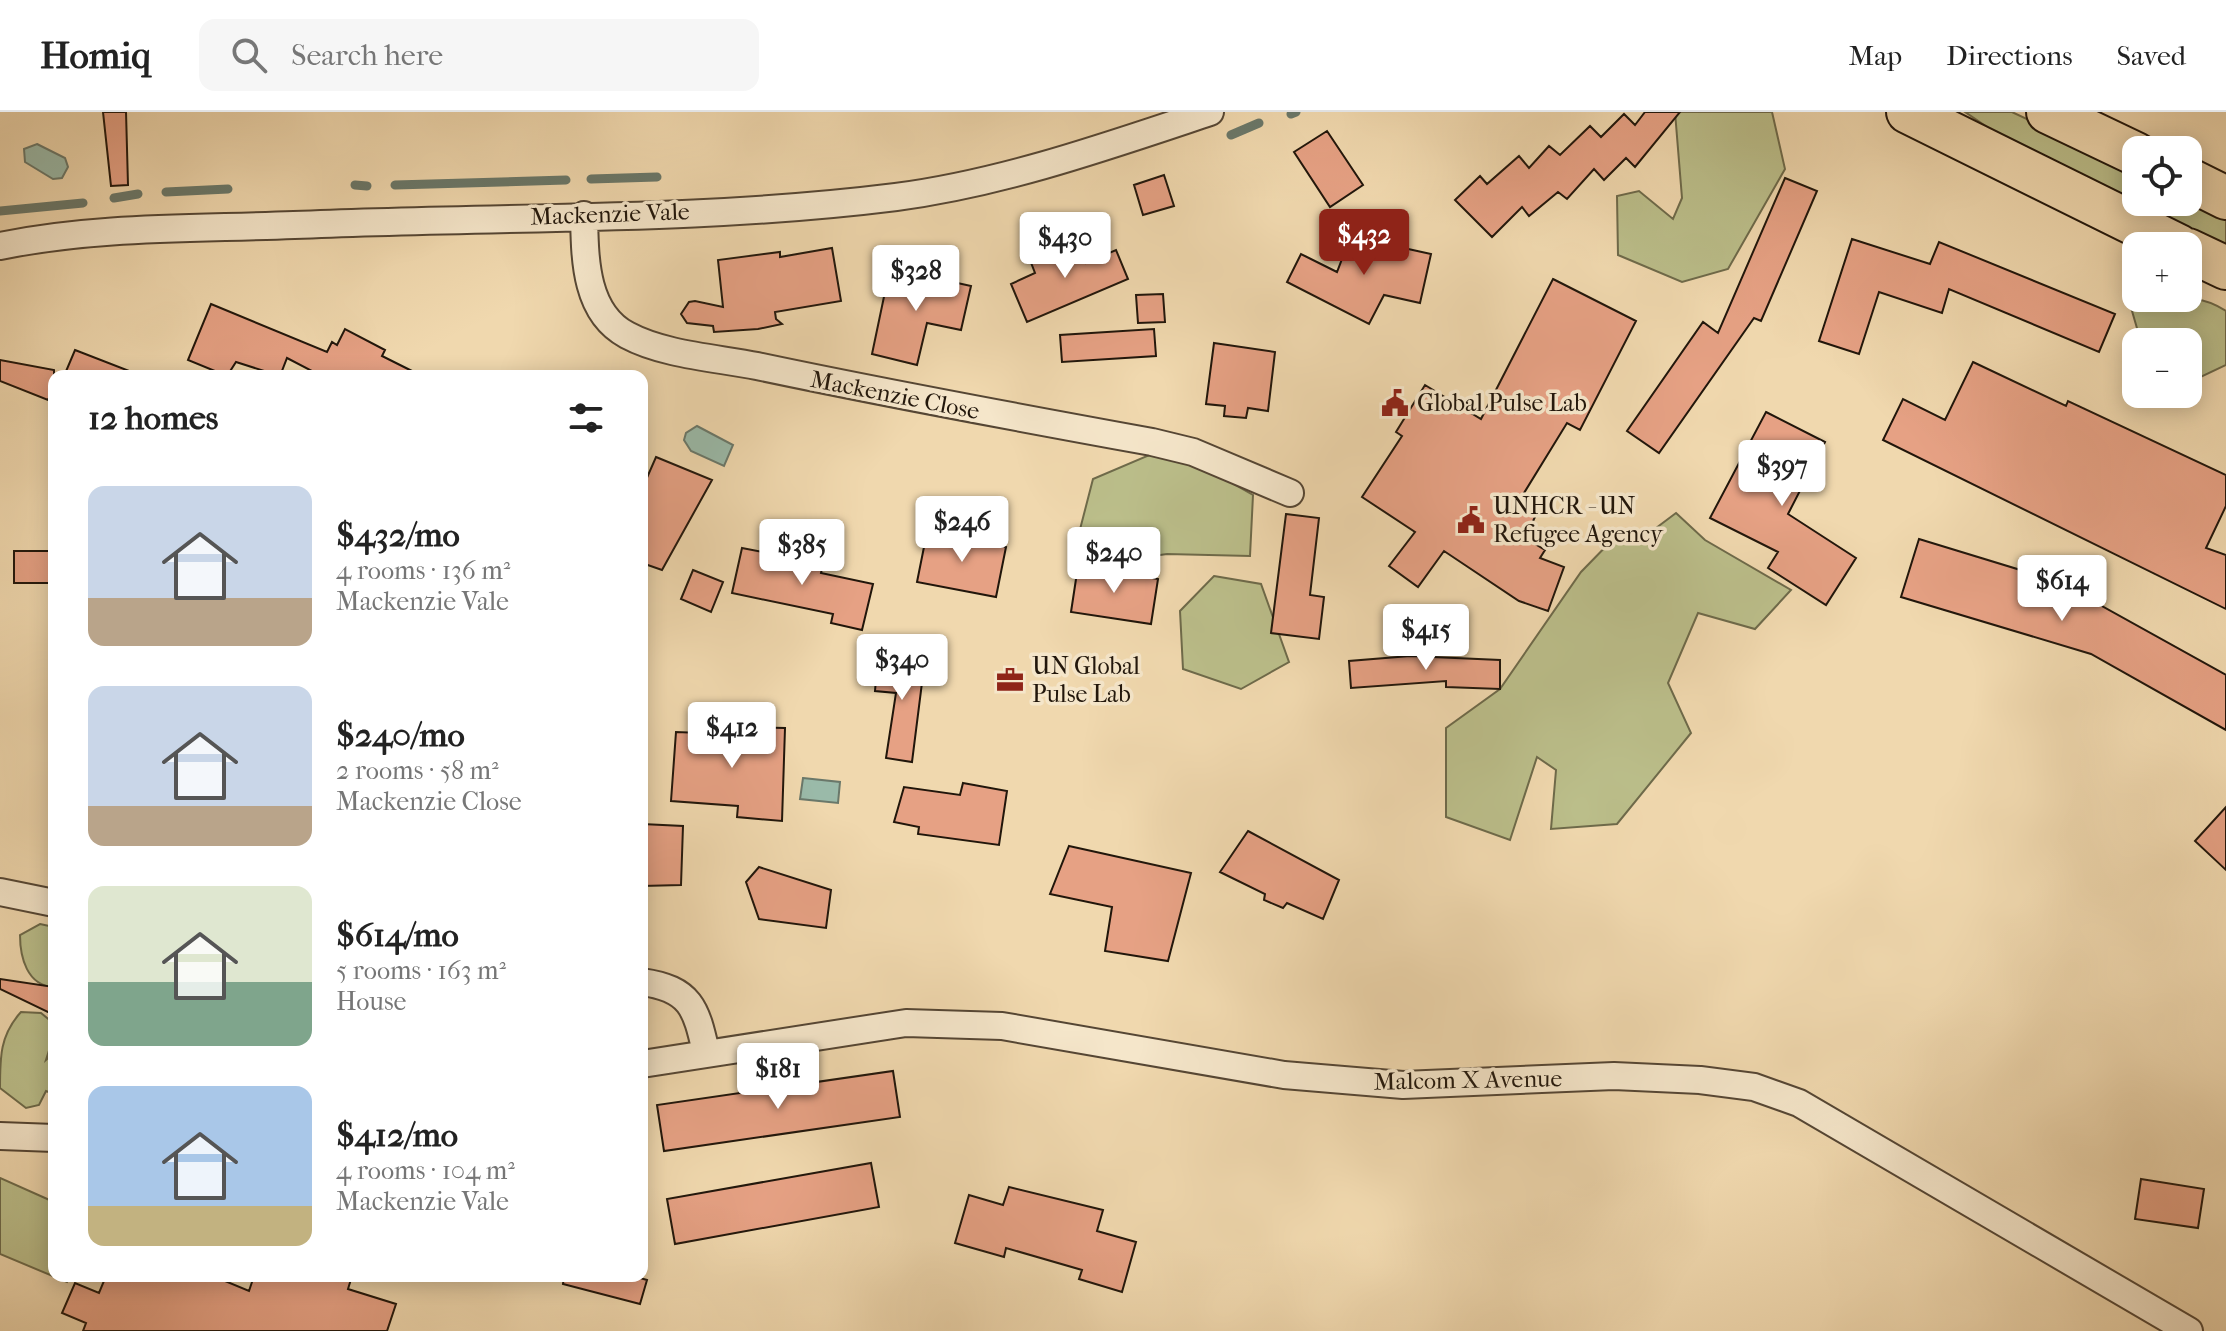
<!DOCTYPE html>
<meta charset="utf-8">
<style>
body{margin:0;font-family:"IM FELL French Canon",serif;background:#f6f6f6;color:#222;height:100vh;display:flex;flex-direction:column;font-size:30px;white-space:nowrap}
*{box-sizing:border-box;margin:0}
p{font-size:26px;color:#767676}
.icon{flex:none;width:44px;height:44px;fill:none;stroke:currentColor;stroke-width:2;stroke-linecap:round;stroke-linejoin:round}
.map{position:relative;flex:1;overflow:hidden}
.panel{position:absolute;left:48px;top:258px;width:600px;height:912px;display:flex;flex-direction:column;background:#fff;border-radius:16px;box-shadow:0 4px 20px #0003}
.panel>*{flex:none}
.tools{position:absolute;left:2122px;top:24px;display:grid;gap:16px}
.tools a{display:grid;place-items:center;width:80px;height:80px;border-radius:16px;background:#fff;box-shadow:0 4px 20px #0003;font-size:40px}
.price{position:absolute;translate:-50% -68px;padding:0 18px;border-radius:8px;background:#fff;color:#222;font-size:26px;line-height:52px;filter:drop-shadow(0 2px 4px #0008)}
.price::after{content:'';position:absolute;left:50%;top:48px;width:24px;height:18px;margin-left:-12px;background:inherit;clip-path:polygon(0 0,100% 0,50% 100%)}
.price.active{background:#8f2418;color:#fff}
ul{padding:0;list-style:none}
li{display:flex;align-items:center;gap:24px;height:200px;padding:0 40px}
li span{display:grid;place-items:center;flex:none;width:224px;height:160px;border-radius:16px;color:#555}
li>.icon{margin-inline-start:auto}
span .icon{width:96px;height:96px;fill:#fffc;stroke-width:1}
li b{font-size:34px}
h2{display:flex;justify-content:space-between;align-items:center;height:96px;padding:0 40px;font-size:34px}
header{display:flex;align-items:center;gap:48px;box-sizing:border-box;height:112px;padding:0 40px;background:#fff;border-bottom:2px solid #e0e0e0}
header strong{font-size:38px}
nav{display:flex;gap:44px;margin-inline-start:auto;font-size:28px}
.search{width:560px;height:72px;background:#f6f6f6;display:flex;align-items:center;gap:20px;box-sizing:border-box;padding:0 28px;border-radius:16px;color:#767676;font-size:30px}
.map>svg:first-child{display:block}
.green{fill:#bbbe8a;stroke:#6e6a4a;stroke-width:2}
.water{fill:#9abaa9;stroke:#6a786a;stroke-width:2}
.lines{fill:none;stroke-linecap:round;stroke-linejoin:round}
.stream{stroke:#6a786a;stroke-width:9}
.building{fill:#e6a184;stroke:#21160b;stroke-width:2}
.street-casing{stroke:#554634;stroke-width:30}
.primary-casing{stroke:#21160b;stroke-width:46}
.street{stroke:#f5e6ca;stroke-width:26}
.primary{stroke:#f0d8ae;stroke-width:42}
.labels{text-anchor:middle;stroke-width:7;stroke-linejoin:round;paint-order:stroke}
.street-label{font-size:24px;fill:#21160b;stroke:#f5e6ca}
.poi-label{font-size:24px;fill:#21160b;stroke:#f5e6ca;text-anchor:start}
</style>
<header>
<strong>Homiq</strong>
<div class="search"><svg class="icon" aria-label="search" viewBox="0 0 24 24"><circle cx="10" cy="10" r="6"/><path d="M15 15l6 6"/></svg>Search here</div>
<nav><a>Map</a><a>Directions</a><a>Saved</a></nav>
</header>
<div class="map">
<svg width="2226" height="1219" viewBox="0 0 2226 1219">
<rect width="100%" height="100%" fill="#f0d8ae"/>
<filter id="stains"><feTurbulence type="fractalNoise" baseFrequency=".0025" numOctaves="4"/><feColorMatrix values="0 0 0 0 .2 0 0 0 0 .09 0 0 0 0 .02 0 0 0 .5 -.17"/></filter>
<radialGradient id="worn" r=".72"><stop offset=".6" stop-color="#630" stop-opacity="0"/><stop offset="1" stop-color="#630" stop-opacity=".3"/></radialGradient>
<path class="green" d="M1675,0H1772L1785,57L1728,157L1682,170L1618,143L1617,84L1639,79L1673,107L1682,86Z
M1965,0H2012L2136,59V90H2188L2226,102V134L1996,21Z
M2136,172V186C2169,186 2198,180 2226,199V253L2188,271V230H2141L2130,192Z
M1168,335L1253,383L1250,444L1167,442L1132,447L1077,429L1093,367Z
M1676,401L1705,428L1791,478L1755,517L1698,501L1668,571L1691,621L1617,712L1551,717L1556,658L1537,645L1510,728L1446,705V616L1500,577L1581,460L1618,422L1652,419Z
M1214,464L1261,472L1289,550L1241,577L1183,557L1180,499Z
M40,812L54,815V875C27,874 20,845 20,823Z
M21,900L41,901L52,910L53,926L46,948L54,941V982L46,979L39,993L26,996L0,976C0,945 0,923 21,900Z
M0,1066L54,1090V1164H70L67,1170L0,1142Z"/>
<path class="water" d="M37,32L65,46L68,55L62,66L53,67L25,50L24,37Z
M697,314L733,333L724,354L691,339L684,328L686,321Z
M803,666L840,670L838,691L800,687Z"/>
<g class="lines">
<path class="stream" d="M1291,2L1296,0
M1231,23L1259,11
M591,67L657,65
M355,73L367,74
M395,73L566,68
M166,80L228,77
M114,86L138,82
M0,99L83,91"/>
</g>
<path class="building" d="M103,0H126L128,73L111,74Z
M1645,0H1680L1635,55L1626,46L1604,68L1594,57L1567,87L1558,80L1529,104L1522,95L1492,125L1455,88L1480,64L1487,72L1519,44L1529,56L1549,34L1560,43L1590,14L1601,25L1624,2L1635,13Z
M1327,19L1363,73L1330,95L1294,40Z
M1164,63L1174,94L1143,103L1134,73Z
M1785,66L1817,79L1761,209L1754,206L1659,341L1627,319L1703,210L1718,221Z
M1352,121L1398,139L1399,135L1431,142L1420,191L1384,183L1369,212L1287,170L1301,142L1337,160Z
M1852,127L1930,152L1939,130L2115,202L2099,240L1949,177L1942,201L1879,180L1859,242L1819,229Z
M1076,128L1086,151L1116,138L1128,167L1027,210L1011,172L1035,161L1030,148Z
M832,136L841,189L775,200L776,207L782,212L758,217L714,220L713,214L687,211L681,202L689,190L695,189L723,195L718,148L780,140V145Z
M890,156L971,174L961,218L927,211L917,253L872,242Z
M1553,167L1636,209L1580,318L1567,311L1516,394L1535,405L1525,426L1545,438L1540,446L1564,455L1548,499L1519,489L1444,439L1418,475L1389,454L1415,420L1362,385L1402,324L1396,320L1425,273L1481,307Z
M1163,182L1165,210L1138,211L1136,183Z
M211,192L327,240L332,230L337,233L345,217L385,238L382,244L422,264H314L316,261L287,246L280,264L236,250L227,264L188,248Z
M1154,217L1156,244L1062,250L1060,223Z
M1214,231L1275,240L1268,299L1248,296L1246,306L1224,304L1225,294L1206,292Z
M75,238L137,262L136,264H64Z
M0,248L54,258V276L48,288L0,269Z
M1973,250L2066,294L2068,289L2226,363V394L2206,436L2226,443V497L1883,328L1903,287L1945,308Z
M1766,300L1825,330L1788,402L1856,446L1826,493L1768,456L1778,440L1710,406Z
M656,345L712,368L662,458L642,451V377Z
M1286,402L1319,406L1310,483L1324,485L1319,527L1271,521Z
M927,420L1006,435L996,485L917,470Z
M1919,427L2096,481L2093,489L2226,563V618L2091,542L1901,485Z
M742,436L823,452L821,461L873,472L862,518L831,511L833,502L732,481Z
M14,439H54V471H14Z
M1078,454L1158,467L1151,512L1071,500Z
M693,458L723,470L711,500L681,487Z
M878,544L925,547L912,650L886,646L896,581L875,579Z
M1410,544L1500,548V577L1446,575V569L1351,576L1349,549Z
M728,615L785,616L782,709L737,705L738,694L671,689L676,620L728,622Z
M963,671L1007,679L999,733L918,722L919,715L894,710L904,675L960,683Z
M2226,695V758L2195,729Z
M642,712L683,714L681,773L642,774Z
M1248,719L1339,768L1323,807L1287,791L1283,796L1264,788L1265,782L1220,760Z
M1069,734L1191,761L1168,849L1105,839L1112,795L1050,782Z
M759,755L831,778L826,816L759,807L746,770Z
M0,867L54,875V903L0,877Z
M893,959L900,1005L664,1039L657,993Z
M871,1051L879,1095L675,1132L667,1087Z
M2141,1067L2204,1077L2198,1116L2135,1107Z
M1009,1075L1103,1098L1097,1119L1136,1130L1122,1180L1079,1167L1082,1158L1006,1136L1004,1145L955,1131L969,1083L1003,1093Z
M106,1164H213L249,1179L254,1164H352L348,1177L396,1192L387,1219H83L86,1211L62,1201L75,1171L99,1181Z
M564,1164H633L647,1168L640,1192L563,1172Z"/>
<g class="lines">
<g class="street-casing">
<path id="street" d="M584,103C585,144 584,200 627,223C664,243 717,246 757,254C889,282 1020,306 1152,330L1193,340L1290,381
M0,134C97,114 195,117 294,113C494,104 697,110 896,85C1003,71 1108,34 1210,0
M0,780L54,791
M642,870C691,877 696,896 706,940
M642,952L906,911L1002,914L1284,963L1403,973L1614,964L1700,968L1754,975L1799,991L2189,1219
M0,1024L54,1026"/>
</g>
<g class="primary-casing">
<path id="primary" d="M1908,0L2179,134
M2048,0L2136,42
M2188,67L2226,86
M2188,138L2226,156"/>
</g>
<use href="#street" class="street"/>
<use href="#primary" class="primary"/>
</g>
<defs>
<g id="civic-bare" transform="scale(2.16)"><path d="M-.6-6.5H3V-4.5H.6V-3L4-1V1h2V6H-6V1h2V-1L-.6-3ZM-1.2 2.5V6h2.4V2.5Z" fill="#8f2418" stroke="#f5e6ca" stroke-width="2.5" paint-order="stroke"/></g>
<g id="office-bare" transform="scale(2.16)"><path d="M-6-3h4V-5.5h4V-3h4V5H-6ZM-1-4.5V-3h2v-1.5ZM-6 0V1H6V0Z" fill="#8f2418" stroke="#f5e6ca" stroke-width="2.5" paint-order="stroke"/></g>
</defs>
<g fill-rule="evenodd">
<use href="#civic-bare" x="1395" y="291"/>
<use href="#civic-bare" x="1471" y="408"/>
<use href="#office-bare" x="1010" y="568"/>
</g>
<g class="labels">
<g class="street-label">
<text transform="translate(610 102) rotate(-2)" y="8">Mackenzie Vale</text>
<text transform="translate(895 283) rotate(11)" y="8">Mackenzie Close</text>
<text transform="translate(1468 968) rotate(-1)" y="8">Malcom X Avenue</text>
</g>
<g class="poi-label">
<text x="1417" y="299">Global Pulse Lab</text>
<text x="1493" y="402">UNHCR - UN<tspan x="1493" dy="28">Refugee Agency</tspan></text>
<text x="1032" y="562">UN Global<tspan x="1032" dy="28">Pulse Lab</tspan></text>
</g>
</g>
<rect width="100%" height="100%" filter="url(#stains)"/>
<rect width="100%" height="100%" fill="url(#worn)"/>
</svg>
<div class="tools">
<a><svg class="icon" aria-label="locate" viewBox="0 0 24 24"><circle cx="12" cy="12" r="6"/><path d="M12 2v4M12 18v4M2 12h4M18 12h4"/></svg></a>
<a>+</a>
<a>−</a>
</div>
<b class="price active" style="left:1364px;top:165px">$432</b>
<b class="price" style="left:1065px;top:168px">$430</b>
<b class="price" style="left:916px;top:201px">$328</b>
<b class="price" style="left:1782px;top:396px">$397</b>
<b class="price" style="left:962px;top:452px">$246</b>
<b class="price" style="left:802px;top:475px">$385</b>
<b class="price" style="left:1114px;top:483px">$240</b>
<b class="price" style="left:2062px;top:511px">$614</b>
<b class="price" style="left:1426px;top:560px">$415</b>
<b class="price" style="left:902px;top:590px">$340</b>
<b class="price" style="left:732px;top:658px">$412</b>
<b class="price" style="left:778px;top:999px">$181</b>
<section class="panel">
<h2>12 homes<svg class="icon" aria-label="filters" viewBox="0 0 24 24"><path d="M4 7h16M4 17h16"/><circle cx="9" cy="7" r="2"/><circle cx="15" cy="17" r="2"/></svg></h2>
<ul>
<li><span style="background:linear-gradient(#c9d6e8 70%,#b9a48a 0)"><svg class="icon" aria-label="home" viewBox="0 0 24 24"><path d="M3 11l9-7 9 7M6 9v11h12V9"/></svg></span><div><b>$432/mo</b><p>4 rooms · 136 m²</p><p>Mackenzie Vale</p></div></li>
<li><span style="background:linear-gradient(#c9d6e8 75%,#b9a48a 0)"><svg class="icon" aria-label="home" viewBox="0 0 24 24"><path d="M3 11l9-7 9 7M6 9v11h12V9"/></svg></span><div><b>$240/mo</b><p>2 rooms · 58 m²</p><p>Mackenzie Close</p></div></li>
<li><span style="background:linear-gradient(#dfe7d0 60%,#7fa58c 0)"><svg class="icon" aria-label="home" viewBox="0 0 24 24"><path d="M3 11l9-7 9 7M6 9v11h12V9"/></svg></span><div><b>$614/mo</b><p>5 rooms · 163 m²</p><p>House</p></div></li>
<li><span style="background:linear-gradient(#a9c7e8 75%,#c2b280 0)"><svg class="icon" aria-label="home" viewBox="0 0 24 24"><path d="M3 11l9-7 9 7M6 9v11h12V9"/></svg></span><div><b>$412/mo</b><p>4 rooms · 104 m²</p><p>Mackenzie Vale</p></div></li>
</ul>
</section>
</div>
